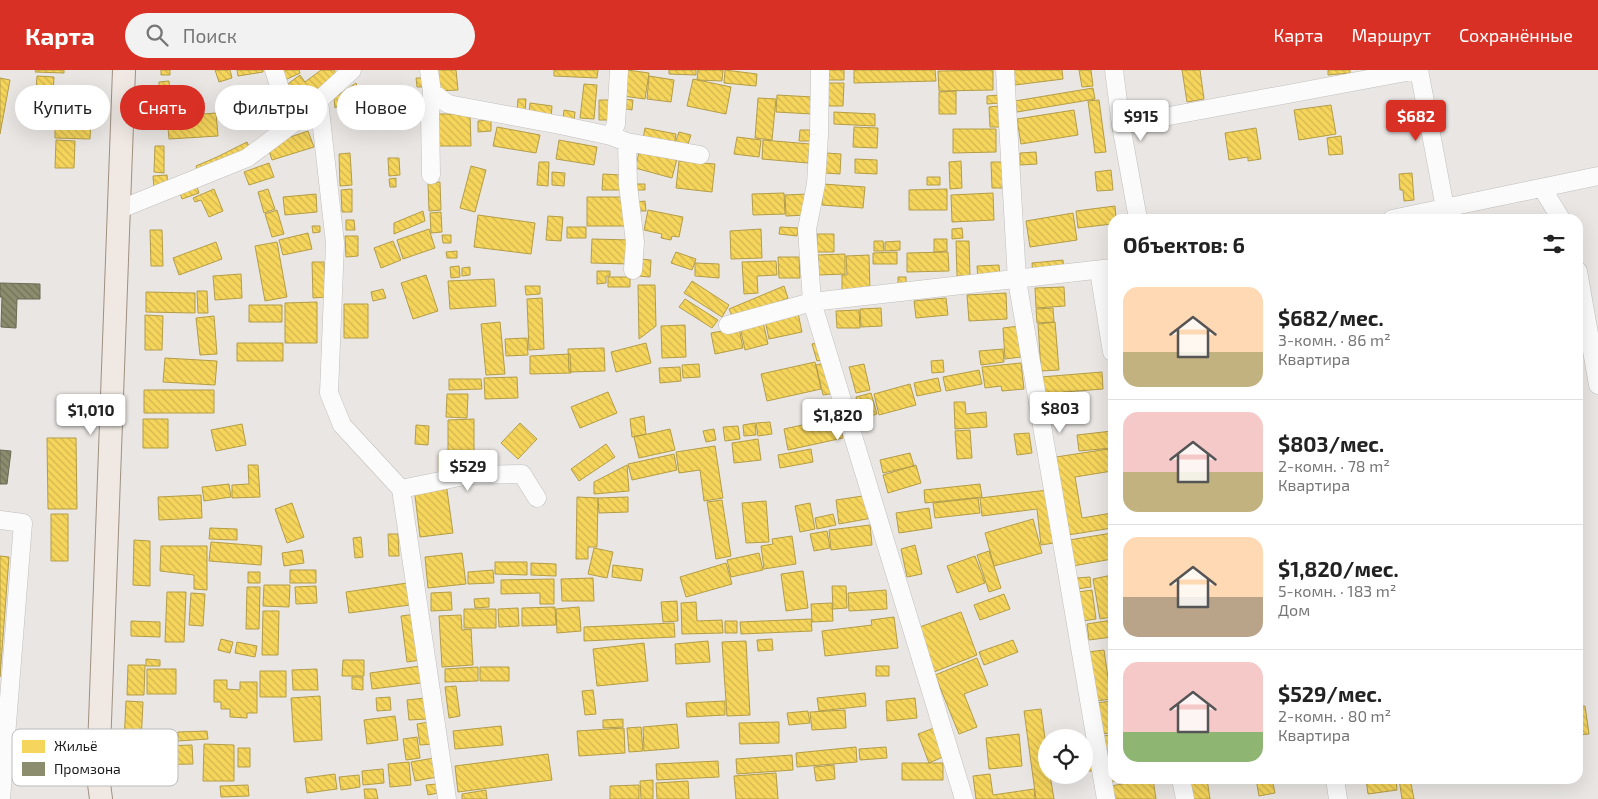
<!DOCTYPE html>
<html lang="ru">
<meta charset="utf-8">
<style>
body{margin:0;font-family:"Exo 2",sans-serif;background:#f2f2f2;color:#222;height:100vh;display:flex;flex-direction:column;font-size:19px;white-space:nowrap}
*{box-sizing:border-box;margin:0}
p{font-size:16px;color:#767676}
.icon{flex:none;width:28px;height:28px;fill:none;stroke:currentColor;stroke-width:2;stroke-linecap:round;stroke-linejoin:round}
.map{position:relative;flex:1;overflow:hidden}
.details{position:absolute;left:1108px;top:144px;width:475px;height:570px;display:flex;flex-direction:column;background:#fff;border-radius:15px;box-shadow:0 5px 20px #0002}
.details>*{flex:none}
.guide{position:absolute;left:15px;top:15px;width:475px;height:45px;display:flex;gap:10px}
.buttons{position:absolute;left:1038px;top:659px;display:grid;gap:10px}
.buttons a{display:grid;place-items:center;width:55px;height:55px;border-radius:50%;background:#fff;box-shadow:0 5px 20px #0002;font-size:25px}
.price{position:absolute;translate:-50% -42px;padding:0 11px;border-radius:5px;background:#fff;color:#222;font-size:16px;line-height:32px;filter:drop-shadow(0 1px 2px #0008)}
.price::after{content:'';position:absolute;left:50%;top:30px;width:15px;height:11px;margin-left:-8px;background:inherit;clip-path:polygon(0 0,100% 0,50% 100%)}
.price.selected{background:#d93025;color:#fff}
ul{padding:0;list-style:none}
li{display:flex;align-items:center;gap:15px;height:125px;padding:0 15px}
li+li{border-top:1px solid #e0e0e0}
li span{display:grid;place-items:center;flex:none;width:140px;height:100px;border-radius:15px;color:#555}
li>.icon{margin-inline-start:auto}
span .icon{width:60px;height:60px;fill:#fffc;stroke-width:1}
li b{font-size:21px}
h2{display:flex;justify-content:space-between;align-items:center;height:60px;padding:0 15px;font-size:21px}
.pill{padding:0 18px;border-radius:22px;background:#fff;box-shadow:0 5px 20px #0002;font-size:18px;line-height:45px}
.pill.selected{background:#d93025;color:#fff}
header{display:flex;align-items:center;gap:30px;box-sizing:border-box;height:70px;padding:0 25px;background:#d93025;color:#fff}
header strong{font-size:24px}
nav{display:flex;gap:28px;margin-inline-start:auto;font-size:18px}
.search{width:350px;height:45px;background:#f2f2f2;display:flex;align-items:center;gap:12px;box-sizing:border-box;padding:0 18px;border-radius:28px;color:#767676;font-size:19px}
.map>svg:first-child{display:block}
.homes{fill:url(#homes-back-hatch);stroke:#b49d48}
.industry{fill:url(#industry-back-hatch);stroke:#6a6a55}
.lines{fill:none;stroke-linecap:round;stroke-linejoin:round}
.minor-casing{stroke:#c0bfbe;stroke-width:19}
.major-casing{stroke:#9f9081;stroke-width:24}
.minor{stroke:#fcfbfb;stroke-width:18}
.major{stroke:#efe8e3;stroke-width:22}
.key{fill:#fff;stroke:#bbb;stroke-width:1}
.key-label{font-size:14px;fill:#1b1b1b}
</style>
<header>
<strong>Карта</strong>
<div class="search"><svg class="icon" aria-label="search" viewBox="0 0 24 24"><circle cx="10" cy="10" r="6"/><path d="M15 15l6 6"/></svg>Поиск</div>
<nav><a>Карта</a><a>Маршрут</a><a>Сохранённые</a></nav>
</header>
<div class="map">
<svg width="1598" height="729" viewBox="0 0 1598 729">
<defs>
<pattern id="homes-back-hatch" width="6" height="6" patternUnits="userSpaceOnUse" patternTransform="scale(1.25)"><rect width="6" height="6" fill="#f6d55c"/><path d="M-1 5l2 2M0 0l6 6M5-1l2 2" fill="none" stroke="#d2b64f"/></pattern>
<pattern id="industry-back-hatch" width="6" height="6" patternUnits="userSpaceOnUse" patternTransform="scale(1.25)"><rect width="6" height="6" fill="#8c8c6e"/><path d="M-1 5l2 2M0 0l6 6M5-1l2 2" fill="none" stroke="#72725a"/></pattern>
</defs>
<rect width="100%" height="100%" fill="#e9e6e3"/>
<path class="homes" d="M36,0H64V3L35,2Z
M161,0H170V5H161Z
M215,0H230L232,8L219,12Z
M237,0H263V2L238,6Z
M280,0H299L300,3L285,10Z
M321,0H334L337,5L298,34L285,16L300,5L305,12Z
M435,0H456L458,20L437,21Z
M554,0H598L597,8L554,6Z
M627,0L649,3L645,29L623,26Z
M669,0H696V5L669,4Z
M698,0H723L722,11L697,10Z
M725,0L757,4L756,16L724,13Z
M825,0H844V10H825Z
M854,0H935L936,11L854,13Z
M993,0V20L939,21L938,1Z
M1013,0H1062L1063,9L1015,15Z
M1079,0H1091L1093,16L1082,17Z
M1182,0H1200L1204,29L1187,32Z
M1328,0H1350V3L1328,5Z
M37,6L54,7L52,35L35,34Z
M649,6L674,10L671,32L647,29Z
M0,8L10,10L0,64Z
M416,8H425V17H417Z
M693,9L731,17L726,44L687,36Z
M169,11L170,25H159V12Z
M356,13L359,22L335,38L334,28Z
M827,13H844L843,36H827Z
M584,14L597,15L594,49L580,48Z
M1093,18L1095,29L1017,42L1015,31Z
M409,19L411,41L360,47L357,25Z
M956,21V44H939V22Z
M777,25L813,27L812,44L776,42Z
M999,25V33L987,34V26Z
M168,28H185V44H168Z
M758,28L776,29L772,70L755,68Z
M518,29H526L525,42L517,41Z
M623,29L633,30L632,40L622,38Z
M599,30H610V50H599Z
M1099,30L1106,82L1095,83L1088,31Z
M530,33L552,36L551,48L529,46Z
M1331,35L1336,64L1299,70L1294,40Z
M999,36L1001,57H990L989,37Z
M564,40L575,42L574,51L563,50Z
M1074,40L1078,65L1021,74L1017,49Z
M834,42L875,44V56L834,54Z
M216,43L218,66L169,69L167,47Z
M436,44H470L471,76H437Z
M55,48L91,49L90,69L55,68Z
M491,50V61L478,62V51Z
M497,57L540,65L536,83L493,76Z
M854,57L878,58L877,78L853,77Z
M645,58L676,64L674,76L643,69Z
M1256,58L1261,89L1248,91V87L1229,90L1225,63Z
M953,59H996V82L953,83Z
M800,60H810V71H799Z
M308,61L314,77L272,90L267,75Z
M679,62L691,65L687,77L675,73Z
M1341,66L1343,84L1329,85L1327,68Z
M737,67L761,70L759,87L734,84Z
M56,70L75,71L74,98H55Z
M559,70L597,77L594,95L556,89Z
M763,70L810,74L808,93L762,89Z
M247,72L250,79L199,106L196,96L217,87Z
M155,76H164V103L154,102Z
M640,79L677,89L672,108L635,98Z
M1036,82L1037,94L1020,95V83Z
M350,83L352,115L340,116L339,84Z
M826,83L841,84L840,104L825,103Z
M388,88H399L400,105L389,106Z
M855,89L877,90V104L855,103Z
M679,91L715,94L712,122L676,118Z
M961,91L962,118L950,119L949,92Z
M539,92H549L548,116L537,115Z
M991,92H1002L1003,118H992Z
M269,93L274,107L249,115L244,102Z
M471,96L486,100L475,142L460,138Z
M1111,100L1113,120L1097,121L1095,102Z
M552,102L565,103L564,116L552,115Z
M1412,103L1414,130L1404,131L1403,120H1400L1399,104Z
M603,104L620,105V120H602Z
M167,105L168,118H154L153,106Z
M927,107H940V115H927Z
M396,108V117H390L389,109Z
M440,112L441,140L429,141L428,113Z
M196,114L199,123L182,129L179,120Z
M634,114H645V120H634Z
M823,114L865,117L863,138L822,135Z
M214,119L223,141L209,147L201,130L195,132L193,128Z
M268,119L275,139L264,143L258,122Z
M352,119V142H342L341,120Z
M947,119V140H909V120Z
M784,123L785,144L753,145L752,124Z
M993,123L994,150L952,152L951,125Z
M316,124L317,142L285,145L283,127Z
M807,124V145L786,146L785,125Z
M587,127H628V156H587Z
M645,131L646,141H637L636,132Z
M1115,136L1116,149H1112V154L1078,158L1076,141Z
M277,140L284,164L272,167L265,144Z
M648,140L683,147L679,167L672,166L671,170L661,168L662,164L644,160Z
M423,141L425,151L394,164V153Z
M441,142L442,162L431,163L430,143Z
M1073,143L1077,170L1030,177L1026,151Z
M478,145L535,153L531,184L474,177Z
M548,146L563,147L561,171L546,170Z
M346,150H354L355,160H346Z
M312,156H320V162L313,163Z
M567,157H586V168H567Z
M780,157L798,158L797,166L779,164Z
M962,158L963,168L952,169V159Z
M429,159L435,178L403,189L397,170Z
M761,159L762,188L731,189L730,161Z
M150,160H162L163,196H151Z
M308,163L312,179L283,185L279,170Z
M817,164H834V182H817Z
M442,165H451V173H443Z
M345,166H358V186L346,187Z
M592,169L631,170L630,194L591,193Z
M934,169H947V181L934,182Z
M393,171L401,190L381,198L374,178Z
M874,171H883L884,181H874Z
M900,171V180L885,181V172Z
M956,171H969L970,206H957Z
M216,172L222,189L179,205L173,188Z
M277,172L287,227L265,231L255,176Z
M457,181V188H447L446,182Z
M676,182L696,189L692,200L671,193Z
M897,182V194H873V183Z
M948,182L949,201L907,202V183Z
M845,184V204L819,205L818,185Z
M869,185L870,221H842V205H847L846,186Z
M778,187H799L800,208H779Z
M639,189L651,190L650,207L638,206Z
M1063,190L1064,202L1033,205L1032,193Z
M776,191L777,205L757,206L758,223L744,224L742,192Z
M312,192H324L326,227L313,228Z
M695,193L719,194V208L695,206Z
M999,195L1000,208L978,209L977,196Z
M459,196L460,207L451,208L450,197Z
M470,197V205L462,206V198Z
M597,201H610V206H606V213L597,214Z
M241,204L242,228L215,230L213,206Z
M426,205L438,241L413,249L401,213Z
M608,207H630V217H608Z
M898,207H906V214H898Z
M494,209L496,236L450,239L448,211Z
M692,211L729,235L722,247L684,223Z
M638,215H655L656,256L639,269Z
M525,216H540V224L526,225Z
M784,216L788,228L734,250L729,239Z
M1064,217L1065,236L1036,238L1035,218Z
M383,219L386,228L373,231L371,222Z
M197,221H207L208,243H198Z
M146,222L195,223V243L146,242Z
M1006,223L1007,249L969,251L967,225Z
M542,228L544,279L529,280L527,229Z
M946,228L948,245L916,248L914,231Z
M685,229L718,250L712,258L679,237Z
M317,232V273H285V233Z
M344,234H368V268H344Z
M249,235H282V252H249Z
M881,238L882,256L861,257L860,239Z
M1053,238L1054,252L1037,253L1036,239Z
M859,240L860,258H837L836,241Z
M798,243L802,262L769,269L765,250Z
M145,245L163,246L162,280H145Z
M214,246L217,284L200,285L196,248Z
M500,252L505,304L486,305L481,254Z
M763,252L768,274L745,280L740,257Z
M1055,252L1059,300L1041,301L1038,254Z
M685,255L686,287L662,288L661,256Z
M1019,256L1021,287L1005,289L1003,258Z
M739,258L743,278L715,284L711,263Z
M527,268L528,285L506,286L505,269Z
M823,271L827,289L817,291L812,274Z
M237,273H283V291H237Z
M646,273L651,293L616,302L611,282Z
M604,278L605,301L569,302L568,279Z
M1003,279L1004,292L981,295L979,281Z
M570,284L571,303L530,304V286Z
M165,288L217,291L215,315L163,312Z
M943,290L944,302L932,303L931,291Z
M815,292L821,319L767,331L761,304Z
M829,292L836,323L823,325L816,295Z
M1021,293L1024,319L1002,321L1001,316L985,318L982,297Z
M699,294L700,307L683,308L682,295Z
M864,294L870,320L856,323L849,297Z
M680,297L681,311L660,313L659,298Z
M979,300L982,314L946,321L943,307Z
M1102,302L1103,319L1064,322L1065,327L1044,329L1041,307Z
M517,307L518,328L485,329L484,308Z
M938,308L941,321L917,326L914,313Z
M449,309H481L482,319L449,320Z
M910,314L916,335L879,345L874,324Z
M144,320H214V343H144Z
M608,322L617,343L580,358L571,337Z
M871,323L877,344L862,349L856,327Z
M447,324H468L467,348L446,347Z
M954,332H965L966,344L986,342L987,357L955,359Z
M644,346L646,364L632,367L630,349Z
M839,347L843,368L788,380L784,359Z
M143,349H168V378H143Z
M474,349V384H448V350Z
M770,352L772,364L758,366L756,353Z
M520,353L537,369L518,389L501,373Z
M755,353L756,365L744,366L743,355Z
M242,354L246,375L216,381L211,360Z
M416,355L429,356L428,375L415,374Z
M738,356L740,369L725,371L723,357Z
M670,359L675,380L639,388L634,367Z
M714,359L716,370L706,372L703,361Z
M970,360L972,388L957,389L955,361Z
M1112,361V378L1079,381L1077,365Z
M1029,363L1032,383L1017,385L1014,364Z
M47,368H76L77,439H48Z
M758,369L761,390L734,393L732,373Z
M606,374L615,387L579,411L571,399Z
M715,376L723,428L704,431L700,400L679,403L676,382Z
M811,379L813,392L780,398L778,385Z
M1108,379L1112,401L1075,407L1082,448L1112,443V458L1068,465L1056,387Z
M910,383L914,396L883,403L880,390Z
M439,384H488V401H439Z
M674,384L677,400L632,410L628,394Z
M248,395H258L260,427L232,428V415L249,414Z
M627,395L629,421L594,424V412Z
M916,395L921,413L888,423L883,405Z
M446,413L453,463L420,467L414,417Z
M229,414L231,427L204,431L202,417Z
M980,414L982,427L925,433L924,420Z
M1048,420L1054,473L1041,475L1037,439L982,446L980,428Z
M201,425L202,448L159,450L158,427Z
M869,425L872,448L839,454L836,430Z
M577,427L598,428L597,477H588V489H576Z
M628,427V442L599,443L598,428Z
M978,428L980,443L935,448L933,433Z
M722,430L731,486L716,489L707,432Z
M766,431L769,472L746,473L742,433Z
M292,433L304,467L287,473L275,439Z
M810,433L815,459L800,462L795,436Z
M929,438L932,458L899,463L896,443Z
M51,444H68V491H51Z
M833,444L836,455L817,459L815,448Z
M1033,449L1042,483L994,496L985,463Z
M870,455L872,475L831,480L829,460Z
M210,458L237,459V470L209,469Z
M827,461L830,478L814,481L810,464Z
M1112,463V489L1073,496L1069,470Z
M388,464H398L399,486H389Z
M792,466L796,494L764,499L761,476L773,474L772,469Z
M361,467L363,487L355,488L353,468Z
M134,470L150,471V516L133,515Z
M211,472L262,476L261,495L209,491Z
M915,475L922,504L907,507L901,479Z
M161,476H207V520L194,519V505L160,501Z
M594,478L613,482L607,508L588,504Z
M302,480L304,493L284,496L282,483Z
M989,481L1001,518L989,522L977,485Z
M462,483L466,514L428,518L425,487Z
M759,483L763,500L731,507L727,490Z
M0,486L9,487L0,607Z
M975,486L985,513L957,523L947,496Z
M495,492H527V505L495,504Z
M531,493L556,494V506L531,505Z
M726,493L732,514L686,527L680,507Z
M613,495L643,499L641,511L612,507Z
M290,500H316V513H290Z
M493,500L494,513L468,514V502Z
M803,501L808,538L786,541L781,504Z
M248,502H260V513H248Z
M1112,505V547L1100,549L1093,509Z
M1090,507L1091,517L1077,519L1076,508Z
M593,508L594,531H562L561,509Z
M554,509V534H540V523L501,524V510Z
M407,513L410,535L349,543L346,522Z
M264,515H290L289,537L263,536Z
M316,516L317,533L296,534L295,517Z
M832,516H846L847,538L833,539Z
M247,517H260L259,559H246Z
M886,520L887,539L849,541L848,523Z
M1092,520L1096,549L1082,551L1078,522Z
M167,522H186L184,572H165Z
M451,522L452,540L431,541V523Z
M191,523L205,524L203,556L189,555Z
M1004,524L1010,539L980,550L974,535Z
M489,528V537L475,538L474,529Z
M677,531L678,551L663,552L661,532Z
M696,532L697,551L722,550L723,563L682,564L681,533Z
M832,533L833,551L812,552L811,534Z
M555,537L556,555L522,556V538Z
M579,537L581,561L557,563L556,539Z
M518,538L519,556L499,557L498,539Z
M464,539H496V558H464Z
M263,541H279L278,585H262Z
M961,542L977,585L934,602L917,558Z
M416,544L421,590L407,592L401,546Z
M461,545L462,560L471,559L473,595L442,597L439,546Z
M894,547L898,578L825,586L822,561L872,555L871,550Z
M811,549L812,561L741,564L740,552Z
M1112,550V567L1089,570L1087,554Z
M131,551L160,552V567L131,566Z
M725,551H737V563H725Z
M674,553L675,567L584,571V557Z
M221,569L233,572L230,583L218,580Z
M772,569L773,580L758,581L757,570Z
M1013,570L1018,582L984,595L979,582Z
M708,571L710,592L676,594L675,574Z
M746,571L750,645L727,646L722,572Z
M237,572L257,576L255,587L235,583Z
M644,573L648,611L597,616L593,579Z
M1104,580L1111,629L1096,631L1088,582Z
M977,588L988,615L964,624L977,657L959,664L935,605Z
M146,589L160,590V596H146Z
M343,590H364V606H342Z
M128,595H145L144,625H127Z
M420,596L422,613L372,619L370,603Z
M876,596H889V606H876Z
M478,597V611L445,612V599Z
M480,597H509V611H480Z
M147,599H176V624H147Z
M317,599L318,620H293L292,600Z
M260,601H286V627H260Z
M352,607H363V620L352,619Z
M214,610H227V619L240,620V612H257V643H247V648L230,647V639H221V632H214Z
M456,616L460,646L449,648L445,617Z
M593,620L596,644L585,645L582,621Z
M865,623L866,636L819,641L817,628Z
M320,626L322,670L294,672L291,628Z
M390,627L391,640L377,641L376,628Z
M425,628L427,649L409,650L407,630Z
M915,628L917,648L887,651L886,631Z
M126,631L143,632L141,673L124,672Z
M725,631V645L687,647L686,633Z
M1111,631L1112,663L1100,664L1097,633Z
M1585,636L1589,664L1578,665V637Z
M1041,639L1046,676V705H1050L1054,729H1036L1024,641Z
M845,640L846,658L812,660L810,642Z
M808,641L810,653L789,655L787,643Z
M395,646L398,670L367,674L364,650Z
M623,649V657L603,658V650Z
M429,652L433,674L420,675L417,654Z
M779,652V673L740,674L739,653Z
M677,654L679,678L644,681L643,657Z
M501,656L503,675L455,679L453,661Z
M641,657L643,681L629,682L627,658Z
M624,658L625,683L579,686L577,661Z
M934,658L945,686L929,693L918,664Z
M207,661L208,669L178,671V662Z
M1019,664L1022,696L989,699L986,668Z
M1112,665V709H1123V710L1108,712L1102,666Z
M417,667L420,688L406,690L403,669Z
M204,674L234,675V711H203Z
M192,675L193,694L136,695L135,677Z
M856,677L857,692L797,697L796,683Z
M886,677L887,688L860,690L859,679Z
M238,678H250V697H238Z
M548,684L552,710L458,722L455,696Z
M792,685L793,700L737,704L736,689Z
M434,688L437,707L415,711L411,692Z
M1094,689L1095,701H1086L1085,690Z
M718,691L719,707L657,710L656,694Z
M409,692L411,715L390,717L388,694Z
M902,693H943V710H902Z
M834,695L835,709L816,711L814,697Z
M383,699L384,713L363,715L362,701Z
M776,703L778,729H736L734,706Z
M335,704L337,719L307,723L305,708Z
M990,704L993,725L1034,719L1035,729H976L973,706Z
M359,705L360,717L341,720L339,707Z
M1153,709L1156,729H1112L1110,716Z
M1190,709H1207L1210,729H1193Z
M1256,709H1272L1275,723L1259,726Z
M1366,709H1396L1397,720L1368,724Z
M1399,709H1410L1414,729H1402Z
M653,710V729H641L640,711Z
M688,711L689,729H657L656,713Z
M437,714L438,723L428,725L426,715Z
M248,715L249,726L221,727L220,716Z
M639,715V729H610V716Z
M364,719H376L378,729H365Z
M486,720L487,729H462V724Z"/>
<path class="industry" d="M0,213L40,214V229H17L16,258L1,257L2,227H0Z
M0,380L11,381L7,414H0Z"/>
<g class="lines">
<g class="minor-casing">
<path id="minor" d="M274,0L281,22L295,52
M429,0L432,22L448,34L560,55L611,66L627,72L628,115L635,172L633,200
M820,0L819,65L816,114L807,159L812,232L964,729
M1005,0L1017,210L1106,729
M1114,0L1121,55L1138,149
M1419,0L1445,138
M319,31L335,173L329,323L342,355L401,419L447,729
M1121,55L1417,0
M611,66L616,54L619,0
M627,72L700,85
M431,105L430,45L432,22
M1542,118L1561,149
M118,140L247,88L295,52L352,0
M1392,149L1598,106
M1099,201L1112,282
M1578,201L1598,315
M728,255L812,232L1112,198
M401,419L469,405L522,404L537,428
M0,450L23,453L1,729
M1181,709L1185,729
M1335,709L1338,729"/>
</g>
<g class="major-casing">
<path id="major" d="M101,729L98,706L124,0"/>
</g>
<use href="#minor" class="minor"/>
<use href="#major" class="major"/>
</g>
<rect x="12" y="659" width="166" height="57" rx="8" class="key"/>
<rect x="22" y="670" width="23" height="13" fill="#f6d55c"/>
<rect x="22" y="692" width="23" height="14" fill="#8c8c6e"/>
<g class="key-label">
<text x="54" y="681">Жильё</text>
<text x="54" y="704">Промзона</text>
</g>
</svg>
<div class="buttons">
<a><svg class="icon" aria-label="locate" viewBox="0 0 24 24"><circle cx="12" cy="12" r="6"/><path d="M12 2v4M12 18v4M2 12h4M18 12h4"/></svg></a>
</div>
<b class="price" style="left:1141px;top:72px">$915</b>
<b class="price selected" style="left:1416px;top:72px">$682</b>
<b class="price" style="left:1060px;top:364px">$803</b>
<b class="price" style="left:91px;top:366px">$1,010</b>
<b class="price" style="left:838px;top:371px">$1,820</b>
<b class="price" style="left:468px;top:422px">$529</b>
<div class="guide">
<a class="pill">Купить</a>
<a class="pill selected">Снять</a>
<a class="pill">Фильтры</a>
<a class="pill">Новое</a>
</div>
<section class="details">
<h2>Объектов: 6<svg class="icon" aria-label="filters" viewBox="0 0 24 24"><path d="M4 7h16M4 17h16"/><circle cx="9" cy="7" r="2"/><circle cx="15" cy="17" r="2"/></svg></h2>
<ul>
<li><span style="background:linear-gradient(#ffd9b3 65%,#c2b280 0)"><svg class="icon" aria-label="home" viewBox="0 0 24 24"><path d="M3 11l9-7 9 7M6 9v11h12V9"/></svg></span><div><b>$682/мес.</b><p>3-комн. · 86 m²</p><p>Квартира</p></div></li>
<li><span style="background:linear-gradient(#f6c9c9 60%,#c2b280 0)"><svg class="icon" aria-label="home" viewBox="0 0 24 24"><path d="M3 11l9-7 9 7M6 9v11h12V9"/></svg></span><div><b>$803/мес.</b><p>2-комн. · 78 m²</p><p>Квартира</p></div></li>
<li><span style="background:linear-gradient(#ffd9b3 60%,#b9a48a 0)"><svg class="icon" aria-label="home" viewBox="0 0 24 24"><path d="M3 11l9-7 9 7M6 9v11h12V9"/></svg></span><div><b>$1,820/мес.</b><p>5-комн. · 183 m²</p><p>Дом</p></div></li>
<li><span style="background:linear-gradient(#f6c9c9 70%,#8fb573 0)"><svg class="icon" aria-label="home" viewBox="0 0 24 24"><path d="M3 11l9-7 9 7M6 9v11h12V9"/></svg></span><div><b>$529/мес.</b><p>2-комн. · 80 m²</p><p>Квартира</p></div></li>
</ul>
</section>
</div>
